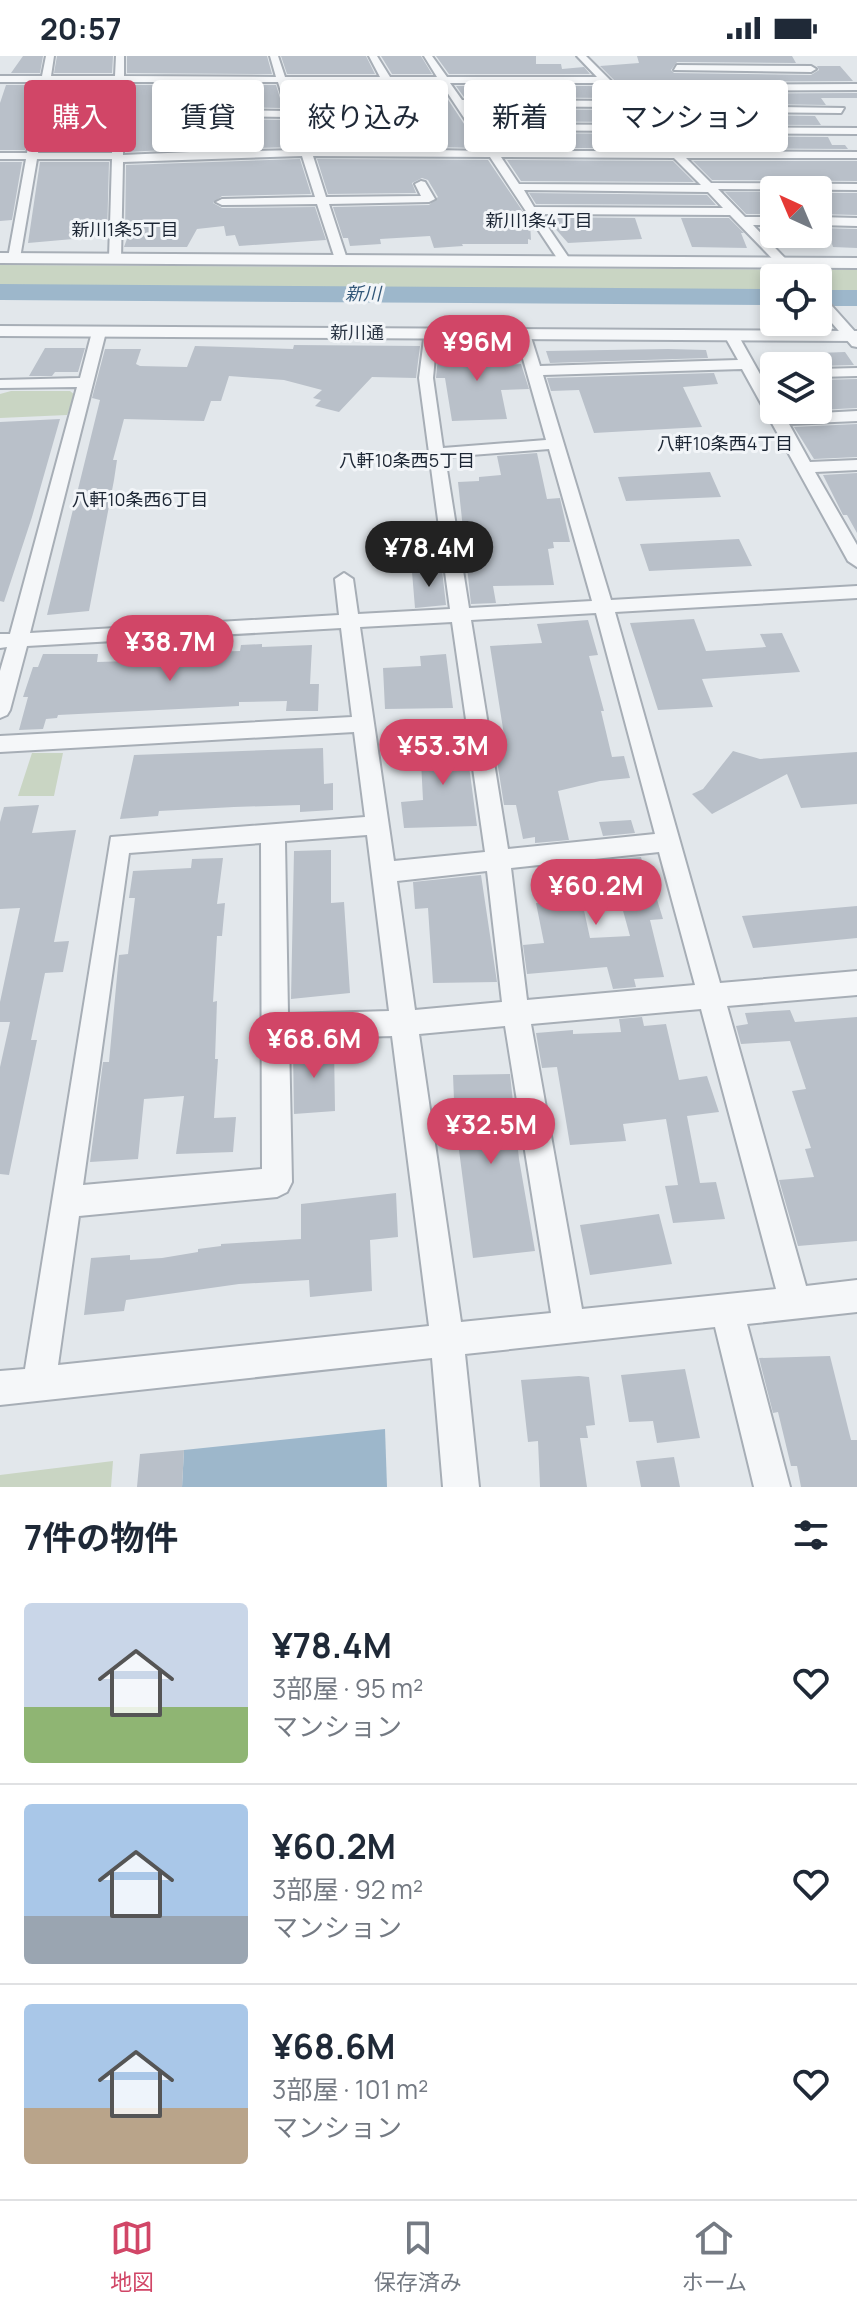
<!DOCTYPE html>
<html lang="ja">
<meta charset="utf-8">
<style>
body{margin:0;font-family:Manrope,"Noto Sans JP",sans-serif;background:#f6f6f7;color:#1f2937;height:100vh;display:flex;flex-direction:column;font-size:30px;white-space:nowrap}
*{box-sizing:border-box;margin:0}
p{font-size:26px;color:#747a83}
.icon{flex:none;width:44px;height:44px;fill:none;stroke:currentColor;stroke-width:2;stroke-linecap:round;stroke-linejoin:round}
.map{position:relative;height:1431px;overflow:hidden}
.side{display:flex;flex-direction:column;background:#fff;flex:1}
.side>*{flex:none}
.top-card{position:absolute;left:24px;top:24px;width:810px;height:72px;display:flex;gap:16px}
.needle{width:52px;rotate:316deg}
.tools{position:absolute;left:760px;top:120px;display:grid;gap:16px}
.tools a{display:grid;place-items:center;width:72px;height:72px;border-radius:8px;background:#fff;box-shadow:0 4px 12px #0003;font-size:40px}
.price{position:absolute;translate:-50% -68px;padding:0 18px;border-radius:28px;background:#d14667;color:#fff;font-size:26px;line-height:52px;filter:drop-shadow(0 2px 4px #0008)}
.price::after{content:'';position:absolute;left:50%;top:48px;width:24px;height:18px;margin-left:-12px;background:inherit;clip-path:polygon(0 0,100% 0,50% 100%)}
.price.active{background:#222;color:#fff}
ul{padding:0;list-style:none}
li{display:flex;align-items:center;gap:24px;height:200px;padding:0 24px}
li+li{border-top:2px solid #e0e1e3}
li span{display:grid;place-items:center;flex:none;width:224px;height:160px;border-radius:8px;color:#555}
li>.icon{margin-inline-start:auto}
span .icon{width:96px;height:96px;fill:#fffc;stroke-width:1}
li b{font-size:34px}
h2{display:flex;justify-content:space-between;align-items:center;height:96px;padding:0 24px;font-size:34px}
.tag{padding:0 28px;border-radius:8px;background:#fff;box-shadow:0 4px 12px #0003;font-size:28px;line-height:72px}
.tag.active{background:#d14667;color:#fff}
.status{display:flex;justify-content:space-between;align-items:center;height:56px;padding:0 40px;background:#fff;direction:ltr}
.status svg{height:22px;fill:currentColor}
.tab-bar{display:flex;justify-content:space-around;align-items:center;height:112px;border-top:2px solid #e0e1e3;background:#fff;font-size:22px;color:#747a83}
.tab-bar a{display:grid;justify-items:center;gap:4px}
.tab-bar .active{color:#d14667}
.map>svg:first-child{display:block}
.green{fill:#c9d5c3}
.water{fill:#9db7cb}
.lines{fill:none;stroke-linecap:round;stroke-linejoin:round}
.river{fill:#9db7cb;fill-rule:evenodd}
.building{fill:#b9c0c9}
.minor-casing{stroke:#a7aeb6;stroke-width:4}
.tertiary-casing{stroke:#a7aeb6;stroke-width:4}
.minor{fill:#f5f7f9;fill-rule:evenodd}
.tertiary{fill:#f5f7f9;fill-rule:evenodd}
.labels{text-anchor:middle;stroke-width:6;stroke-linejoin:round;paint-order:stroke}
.far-neighbourhood-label{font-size:18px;fill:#1c2634;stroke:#f2f5f8}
.far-water-label{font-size:18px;font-style:italic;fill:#335879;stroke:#f2f5f8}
.far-street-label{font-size:18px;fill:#2a3544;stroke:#f2f5f8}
</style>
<div class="status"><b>20:57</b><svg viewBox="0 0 49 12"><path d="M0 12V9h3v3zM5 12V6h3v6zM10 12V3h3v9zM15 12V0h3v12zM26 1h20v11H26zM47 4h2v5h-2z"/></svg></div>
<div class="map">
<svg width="857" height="1431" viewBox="0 0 857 1431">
<rect width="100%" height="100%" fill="#e2e7eb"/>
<path class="green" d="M0,209L857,214V239L818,238V222H774V238L0,233Z
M11,335H70L75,339L67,359L0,362V338Z
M32,697H63L54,740H18Z
M113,1405L111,1431H0V1419Z"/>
<path class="water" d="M385,1373L387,1431H182L184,1394Z"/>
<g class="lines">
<path class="river" d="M0,228L774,233V249L0,244Z
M818,234H857V250H818Z"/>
</g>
<path class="building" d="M23,0H43L40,17H11Z
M57,0H113L112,17H54Z
M127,0H267L272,18L127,17Z
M281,0H366L375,18H287Z
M381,0H421L432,18H392Z
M436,0H536V8H561L562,13L584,11L590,18H449Z
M637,0H792L796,7L677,6L671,14L674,17L811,19L819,14L817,10H840L853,25L616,26L600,10L639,7Z
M6,29H37L25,94H0V47Z
M53,29H112L109,94H42Z
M127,29H179L187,93L126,96Z
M194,29H276L283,52L232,51L224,58L232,63L287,64L296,91L204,93Z
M291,29H381L395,53L299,52Z
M398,29L439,30L480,92L434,91Z
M456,30H601L613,42L464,41Z
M857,37V42H821L826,49L635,46L627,38Z
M472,53L624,54L636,66L480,65Z
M648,58L815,60L821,69L658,68Z
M303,64L401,65L417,91H312Z
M489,77L648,78L661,92H499Z
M669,80L828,81L832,89H845L848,93L681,92Z
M300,103L311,138L222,140L213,147L222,152L315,151L326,184L239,190L235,179L226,180L224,170L197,173L187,191H124L128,180L125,178L126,109Z
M317,103L488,104L530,166L531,184L528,183V188H462L463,190L434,192L430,180L380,183L381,188L350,190L348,182H343L333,151L429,149L438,141L428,124L422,122L412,127L416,137L328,138Z
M507,104L673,105L694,126L521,125Z
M693,105H857V125L712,124Z
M0,106H22L12,164L0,165Z
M40,106H109L107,180L28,187Z
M725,136H774V158H746Z
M529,137L707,139L716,149L536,148Z
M818,137H857V159L818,158Z
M545,161L635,162L642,183L568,187Z
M681,162H729L744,177H741L747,192L692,191Z
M818,172L857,173V192L833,191L830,182H818Z
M294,289L420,290L416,322L372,321L339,356L315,350L321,344L313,342L322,334L284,324L229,320L221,345H211L204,365L124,363L113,404H117L114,424L89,555L47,559L100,344L92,342L105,293H141L136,308L140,310L187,311L195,290L293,293Z
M439,290L484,291L489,310L521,308L529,333L501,334L507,363L452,365L445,322H436Z
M45,292H85L78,316H55L52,320H29Z
M668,293L706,294L708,302L550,307L546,295Z
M845,296L854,309L818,310V297Z
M714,317L718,328L683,331L702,371L594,377L579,334L551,335L547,322Z
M857,323V352L818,354V324Z
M60,363L32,461L4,546L0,545V366Z
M857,368V401L814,403L794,371Z
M537,397L547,443L560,442L570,486H553L554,492L548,493L554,529L493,530L496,547L471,548L458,426L479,425V421L501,419L497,400Z
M710,416L721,441L626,445L618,421Z
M857,417V477L847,459H843L823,419Z
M739,483L752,510L649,515L640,488Z
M442,514L446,549L415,552L412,516Z
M694,563L706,595L766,591L760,578L782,577L800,616L702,623L713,651L658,654L630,567Z
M588,564L598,599L589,600L604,655H601L612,701L624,700L630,722L600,725L558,735L569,784L535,787V781L523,783L516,749H504L493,679H504L490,590L542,587L537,568Z
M262,588V591L312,589L310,628H319L318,655H286L287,645L239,646V650L58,659L57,662L46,663L43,673L19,674L28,641H23L33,611H38L43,598H98L97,606L164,604L165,597L240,595L241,589Z
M446,598L453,652L385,653L383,612L421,610L420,600Z
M465,680L477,770L404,772L401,746L423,744L420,686Z
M323,692L324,728L333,727V754L300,756V749L234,751L159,755L158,760L120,763L134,699Z
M733,695L760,703L857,696V748L801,752L787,718L712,758L692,738L703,733Z
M39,749L32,777L76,774L54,886L69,885L63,916L45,917L31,984H37L9,1119L0,1118V1011L10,966H0V946L20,852L0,853V766L4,751Z
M631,764L635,777L603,780L599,766Z
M331,794V847L344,846L350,937L291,943L294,795Z
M641,801L651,838L655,837L663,863L650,864L664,921L634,923L636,931L613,933L607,911L527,918L523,889L544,887L536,847H543L539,812L574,808L590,882L630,880L609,804Z
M223,802L217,848L225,847L222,880H217L213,946L217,945L215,1003H218L214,1062L236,1061L233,1096L176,1098L184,1040L144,1043L138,1103L90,1106L103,1006H109L119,899L128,898L135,842H129L133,815L191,812L192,803Z
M481,819L497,926L433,927L428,852L415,853L413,826Z
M857,850V882L753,892L742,860Z
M790,954L795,966L857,961V1185L798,1190L779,1124L814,1121L805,1093L811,1092L792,1035L806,1033L790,985L741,988L736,970L748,968L745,957Z
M642,961L644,970L666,968L679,1024L707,1020L719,1056L687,1060L700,1127L716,1126L725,1163L673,1167L665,1130L678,1129L666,1063L623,1068L626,1085L570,1089L557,1011L542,1012L536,977L573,974V978L621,976L619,963Z
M334,990L335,1055L294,1058L293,993Z
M510,1018L519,1103L535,1195L473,1202L459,1094H456L453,1019Z
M396,1137L398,1181L370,1184L372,1235L310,1241L309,1224L239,1228L126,1244L124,1255L84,1259L91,1202L130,1199V1204L162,1202L198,1196V1193L221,1190V1188L301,1183V1148Z
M659,1158L672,1208L590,1219L580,1169Z
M830,1300L851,1384H857V1431H801L797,1410H791L778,1356L773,1357L759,1302Z
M685,1313L700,1382L657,1387L653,1365L629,1366L621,1319Z
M579,1320L589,1321L595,1369L586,1370L588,1382H580L587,1431H540L538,1385L528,1386L521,1324Z
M184,1394L182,1431H137L140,1398Z
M674,1401L680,1431H641L636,1405Z"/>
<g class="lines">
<g class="minor-casing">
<path id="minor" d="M46,0H54L51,20H115L116,0H124V20L276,21L270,0H278L285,21H380L369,0H377L390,21H437L424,0H432L447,21H597L577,0H586L615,29L857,28V34L620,35L634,49L844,52L841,57L640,55L657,71L857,72V78L662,77L680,95L857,96V102H686L711,127L857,128V134L718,133L745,161H774V169H753L804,222H791L730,159L539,158L571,205L565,209L561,208L490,101L313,100L326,141L421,140L415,128L421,125L425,126L435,143L429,146L329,148L347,203L341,207L335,203L317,148L222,149L216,146L222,143L315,141L302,100L123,106L121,203L115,207L109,203L112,103H37L20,202L14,206L8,202L26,103H0V97H27L41,26H0V20H42ZM50,26H115L112,97H38ZM124,26H182L190,96L123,99ZM191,26H278L287,55L232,54L227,57L232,60L289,61L300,94L201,96ZM287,26H383L400,56L297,55ZM393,26L441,27L486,95L432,94ZM450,27H602L620,45L462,44ZM466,50L625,51L643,69L478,68ZM299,61L403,62L422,94H310ZM483,74L649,75L668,95H497ZM501,101L674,102L701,129L519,128ZM524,134L708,136L723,152L534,151Z
M677,9L811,10L816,13L811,16L674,14Z
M818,161L857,162V170L818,169Z
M818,239L823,240L857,278V291L852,290L818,251Z
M99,272L106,276L30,577L339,559L335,523L344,517L353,523L358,558L450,553L419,322L425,275L437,278L433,322L443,392L546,384L516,278L523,274L530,278L540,310L738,304L724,279L731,275L738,279L774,343V354H781L783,359L857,355V365L789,368L810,406L857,404V414L815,416L857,489V511L848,505L742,313L543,319L611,544L857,530V542L615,556L720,927L857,915V939L727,950L806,1230L857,1224V1256L747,1268L790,1431H754L715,1271L465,1298L479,1431H443L432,1302L0,1349V1315L25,1313L111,781L365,761L354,676L0,696V680L352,661L341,572L27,590L10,654L7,659L0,662V615L7,591L0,592V578H10L77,331L0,332V324L80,322L92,276ZM549,393L592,545L469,552L445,401ZM596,557L655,778L508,793L471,564ZM452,566L485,796L394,805L360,571ZM367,779L389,955L288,958L285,785ZM261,787L262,1113L83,1129L129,797ZM659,796L695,929L527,944L511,812ZM487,815L502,946L415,954L397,825ZM701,953L776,1233L582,1253L531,968ZM505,970L551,1257L461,1266L419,978ZM392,980L429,1270L58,1309L79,1160L277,1141L287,1136L292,1126L289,983Z
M857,312V320L818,321V313Z"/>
</g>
<g class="tertiary-casing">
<path id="tertiary" d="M0,197L857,202V212L0,207Z
M0,270L857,275V285L0,280Z"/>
</g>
<use href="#minor" class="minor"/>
<use href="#tertiary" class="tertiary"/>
</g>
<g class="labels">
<g class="far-neighbourhood-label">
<text x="539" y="171">新川1条4丁目</text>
<text x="125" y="180">新川1条5丁目</text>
<text x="725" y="394">八軒10条西4丁目</text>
<text x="407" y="411">八軒10条西5丁目</text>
<text x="140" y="450">八軒10条西6丁目</text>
</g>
<g class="far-water-label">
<text x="363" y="244">新川</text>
</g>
<g class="far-street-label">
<text x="357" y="283">新川通</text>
</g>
</g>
</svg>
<div class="tools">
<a><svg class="needle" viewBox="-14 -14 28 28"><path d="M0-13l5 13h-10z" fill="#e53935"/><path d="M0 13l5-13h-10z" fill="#747a83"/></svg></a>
<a><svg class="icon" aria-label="locate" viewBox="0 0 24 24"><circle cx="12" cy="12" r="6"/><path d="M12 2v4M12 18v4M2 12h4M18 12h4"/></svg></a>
<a><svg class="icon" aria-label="layers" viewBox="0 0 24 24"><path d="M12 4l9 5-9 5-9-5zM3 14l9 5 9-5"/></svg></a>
</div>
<b class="price" style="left:477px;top:327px">¥96M</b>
<b class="price active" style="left:429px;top:533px">¥78.4M</b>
<b class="price" style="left:170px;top:627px">¥38.7M</b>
<b class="price" style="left:443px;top:731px">¥53.3M</b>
<b class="price" style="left:596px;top:871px">¥60.2M</b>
<b class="price" style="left:314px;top:1024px">¥68.6M</b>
<b class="price" style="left:491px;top:1110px">¥32.5M</b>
<div class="top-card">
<a class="tag active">購入</a>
<a class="tag">賃貸</a>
<a class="tag">絞り込み</a>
<a class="tag">新着</a>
<a class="tag">マンション</a>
</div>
</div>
<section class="side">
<h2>7件の物件<svg class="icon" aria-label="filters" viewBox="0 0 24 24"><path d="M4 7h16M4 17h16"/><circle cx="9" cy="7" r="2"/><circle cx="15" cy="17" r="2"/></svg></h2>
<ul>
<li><span style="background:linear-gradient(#c9d6e8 65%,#8fb573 0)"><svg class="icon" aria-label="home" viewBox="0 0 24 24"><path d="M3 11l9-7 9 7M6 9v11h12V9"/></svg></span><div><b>¥78.4M</b><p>3部屋 · 95 m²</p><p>マンション</p></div><svg class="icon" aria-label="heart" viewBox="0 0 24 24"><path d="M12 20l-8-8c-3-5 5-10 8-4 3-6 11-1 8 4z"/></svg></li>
<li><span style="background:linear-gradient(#a9c7e8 70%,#9aa5b1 0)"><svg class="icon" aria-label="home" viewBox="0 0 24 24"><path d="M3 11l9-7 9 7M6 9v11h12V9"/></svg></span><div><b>¥60.2M</b><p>3部屋 · 92 m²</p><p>マンション</p></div><svg class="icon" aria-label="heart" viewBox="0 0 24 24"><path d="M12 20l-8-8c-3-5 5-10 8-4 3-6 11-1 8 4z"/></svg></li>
<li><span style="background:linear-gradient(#a9c7e8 65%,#b9a48a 0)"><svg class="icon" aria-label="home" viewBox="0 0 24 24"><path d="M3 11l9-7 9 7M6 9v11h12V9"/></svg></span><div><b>¥68.6M</b><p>3部屋 · 101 m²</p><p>マンション</p></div><svg class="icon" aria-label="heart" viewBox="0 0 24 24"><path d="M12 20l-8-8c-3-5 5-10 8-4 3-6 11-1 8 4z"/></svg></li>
</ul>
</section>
<nav class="tab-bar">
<a class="active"><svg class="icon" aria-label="map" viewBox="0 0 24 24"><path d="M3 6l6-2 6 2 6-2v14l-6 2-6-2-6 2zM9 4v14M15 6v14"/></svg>地図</a>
<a><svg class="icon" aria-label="saved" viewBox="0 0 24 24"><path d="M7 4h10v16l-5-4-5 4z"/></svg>保存済み</a>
<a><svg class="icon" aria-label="home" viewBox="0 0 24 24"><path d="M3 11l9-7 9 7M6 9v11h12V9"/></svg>ホーム</a>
</nav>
